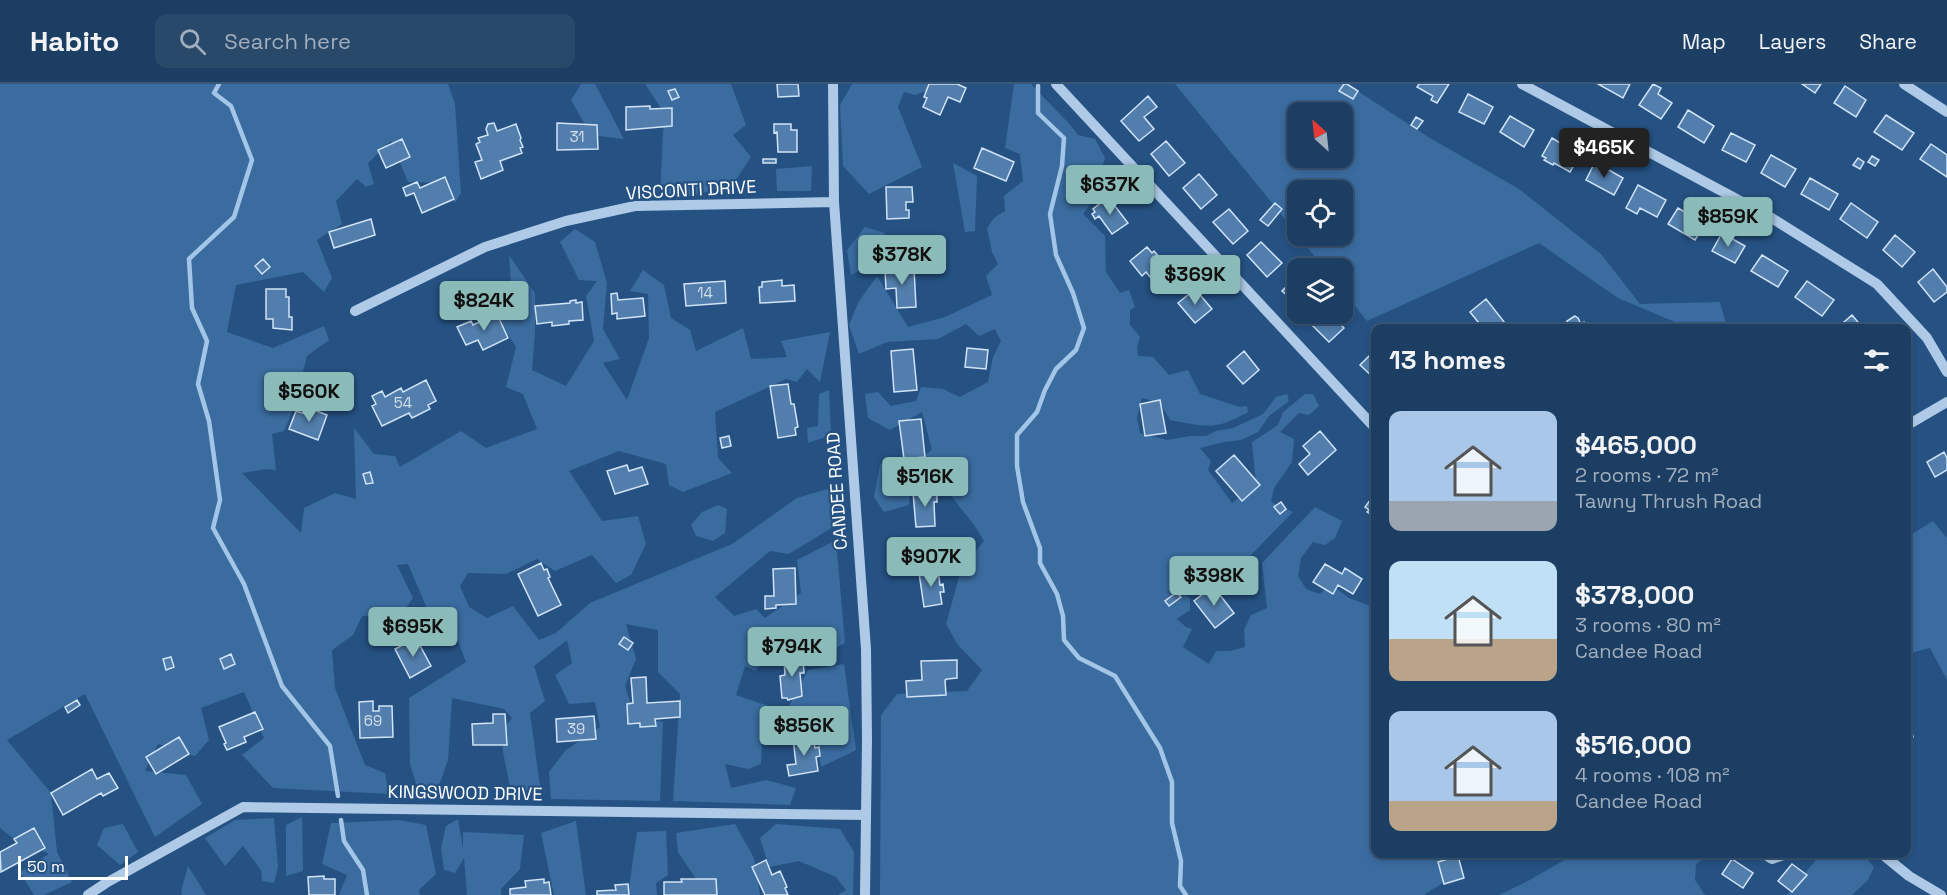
<!DOCTYPE html>
<meta charset="utf-8">
<style>
body{margin:0;font-family:"Space Grotesk",sans-serif;background:#29496b;color:#f1f3f6;height:100vh;display:flex;flex-direction:column;font-size:22px;white-space:nowrap}
*{box-sizing:border-box;margin:0}
p{font-size:20px;color:#a0aebe}
.icon{flex:none;width:33px;height:33px;fill:none;stroke:currentColor;stroke-width:2;stroke-linecap:round;stroke-linejoin:round}
.map{position:relative;flex:1;overflow:hidden}
.panel{position:absolute;left:1371px;top:240px;width:540px;height:534px;display:flex;flex-direction:column;background:#1c3e62;border-radius:12px;box-shadow:0 3px 9px #0003,0 0 0 2px #3a5777}
.panel>*{flex:none}
.needle{width:39px;rotate:333deg}
.tools{position:absolute;left:1287px;top:18px;display:grid;gap:12px}
.tools a{display:grid;place-items:center;width:66px;height:66px;border-radius:12px;background:#1c3e62;box-shadow:0 3px 9px #0003,0 0 0 2px #3a5777;font-size:30px}
.scale{position:absolute;left:18px;bottom:15px;width:110px;box-sizing:border-box;padding-left:6px;border:3px solid #fff;border-top:0;font-size:16px;line-height:21px;white-space:nowrap;color:#fff;-webkit-text-stroke:4px #255283;paint-order:stroke}
.price{position:absolute;translate:-50% -51px;padding:0 14px;border-radius:6px;background:#8bbbb9;color:#111;font-size:20px;line-height:39px;filter:drop-shadow(0 2px 3px #0008)}
.price::after{content:'';position:absolute;left:50%;top:36px;width:18px;height:14px;margin-left:-9px;background:inherit;clip-path:polygon(0 0,100% 0,50% 100%)}
.price.active{background:#222;color:#fff}
ul{padding:0;list-style:none}
li{display:flex;align-items:center;gap:18px;height:150px;padding:0 18px}
li span{display:grid;place-items:center;flex:none;width:168px;height:120px;border-radius:12px;color:#555}
li>.icon{margin-inline-start:auto}
span .icon{width:72px;height:72px;fill:#fffc;stroke-width:1}
li b{font-size:26px}
h2{display:flex;justify-content:space-between;align-items:center;height:72px;padding:0 18px;font-size:26px}
header{display:flex;align-items:center;gap:36px;box-sizing:border-box;height:84px;padding:0 30px;background:#1c3e62;border-bottom:2px solid #3a5777}
header strong{font-size:28px}
nav{display:flex;gap:33px;margin-inline-start:auto;font-size:21px}
.search{width:420px;height:54px;background:#29496b;display:flex;align-items:center;gap:15px;box-sizing:border-box;padding:0 21px;border-radius:12px;color:#a0aebe;font-size:22px}
.map>svg:first-child{display:block}
.green{fill:#3a6ca0;fill-rule:evenodd}
.lines{fill:none;stroke-linecap:round;stroke-linejoin:round}
.stream{stroke:#a2c5e8;stroke-width:4.5}
.building{fill:#517eac;stroke:#d1e3f6;stroke-width:1.5}
.minor{stroke:#aecae7;stroke-width:10}
.labels{text-anchor:middle;stroke-width:4.5;stroke-linejoin:round;paint-order:stroke}
.number-label{font-size:15px;fill:#d4dfea}
.street-label{font-size:18px;fill:#fff;stroke:#255283}
</style>
<header>
<strong>Habito</strong>
<div class="search"><svg class="icon" aria-label="search" viewBox="0 0 24 24"><circle cx="10" cy="10" r="6"/><path d="M15 15l6 6"/></svg>Search here</div>
<nav><a>Map</a><a>Layers</a><a>Share</a></nav>
</header>
<div class="map">
<svg width="1947" height="811" viewBox="0 0 1947 811">
<rect width="100%" height="100%" fill="#255283"/>
<path class="green" d="M0,0H448L455,20L461,109L455,119L441,99L408,98L391,57L368,79L374,100L366,103L357,95L336,117L342,140L317,156L332,194L324,208L303,188L236,201L227,248L273,264L324,242L329,256L307,272L293,326L284,347L272,350L276,386L267,385L242,389L301,449L304,424L335,409L356,415L354,344L374,370L395,372L400,383L461,347L486,364L537,345L523,310L506,303L516,263L488,219L511,197L509,171L535,209V249L532,286L566,302L594,257L586,212L597,197L579,196L560,158L575,145L595,158L607,199L603,245L620,275L603,279L627,316L649,254L648,210L630,207L643,186L664,201L671,234L690,246L696,267L743,244L751,275L787,273L781,257L830,248L820,298L807,285L797,298L786,295L715,328L718,374L732,389L683,408L669,401L666,380L619,367L569,387L602,437L638,432L646,460L631,491L616,499L592,471L555,487L537,475L506,490L468,489L460,502L469,523L487,534L513,522L539,556L556,549L590,519L732,460L797,414L827,405L842,421L841,438L789,470L770,467L715,513L734,532L756,525L765,534L801,509L797,476L836,456L845,559L807,578L785,557L755,587L745,582L736,611L786,628L808,586L844,580L856,666L821,683L815,647L783,658L777,647L762,655L761,680L748,685L725,680L731,704L766,696L796,704L790,721L673,717L680,610L658,588V546L626,540L636,575L625,602L635,633L663,638L660,717L551,715L549,688L566,666L600,643L595,618L569,620L555,591L572,579L567,556L534,582L545,617L530,629L540,702L529,710L511,708L503,668L502,647L512,634L504,625L452,614L448,676L436,710L417,703L410,680L409,614L466,578L457,554L438,550L408,480L397,481L413,514L401,531L362,532L353,551L332,566L335,604L365,681L385,689L389,710L273,704L242,671L264,654L244,608L201,624L209,656L195,672L158,660L145,687L186,691L202,720L155,753L85,610L7,656L51,709L57,768L72,798L44,811H34L20,788L49,770L14,755L0,744Z
M581,0H595L624,55L591,51L571,16Z
M645,0H731L746,41L733,51L751,73L733,100L692,112L660,111L663,49L665,30Z
M852,0H934L935,4L915,11L904,8L898,23L922,83L869,110L843,82L840,21Z
M1014,0H1031C1046,17 1065,33 1078,51L1095,55L1105,74L1101,87L1084,81L1069,89L1093,93L1090,120L1083,130L1105,152L1106,188L1120,209L1129,206L1135,223L1130,226V241L1140,253L1137,263L1138,272L1153,273L1169,291L1188,286L1200,310L1240,323L1247,322L1248,328C1214,347 1207,343 1170,336L1160,319L1142,314L1137,334L1140,349L1167,356L1190,352H1206L1216,347L1233,344L1263,330L1276,313L1287,310L1289,317L1269,332L1258,348L1241,356L1224,358L1200,364L1211,377L1208,386L1232,419L1256,401L1252,358L1278,341L1283,328L1305,310H1313L1319,322L1309,331L1299,329L1280,348L1294,355L1292,378L1274,404L1271,418L1293,428L1250,472L1228,485L1206,488L1176,497L1170,518L1185,511L1190,514V526L1177,535L1186,543L1192,545L1183,563L1209,580L1216,567H1230L1245,563L1244,546L1251,531L1267,524L1262,479L1315,423L1342,437L1335,454L1325,461L1313,458L1301,474L1298,492L1306,505L1319,510L1332,501L1349,514L1373,523L1375,529V624L1370,642L1376,644V770H1446L1439,772L1449,795L1424,811H880L881,631L897,610L967,607L982,586L958,561L946,540L962,482L984,457C974,438 959,424 947,406L923,401L910,410L909,421L884,428L874,413L880,380L915,378L932,366L922,328L890,346L868,334L865,310L878,308L891,322L916,317L921,303L943,305L960,313L988,298L993,273L1001,257L995,245L979,252L966,240L938,255L887,258L859,270L849,241L859,217L877,192L908,243L945,233L992,211L986,192L998,180L992,168L987,144L995,133L1005,127L1004,112L1023,97L1020,70L1005,64Z
M1175,0H1347L1428,53L1519,105L1601,170L1640,220L1720,218L1727,244H1689L1618,214L1539,159L1367,237L1343,207L1342,184H1324L1298,152H1342V106H1298V151ZM1298,28H1342V74H1298Z
M953,79L977,92L975,147L965,148Z
M812,82L811,107H777L776,85Z
M865,143L885,149L872,179L851,191L847,166Z
M829,306L831,351L808,359L807,344L818,342L819,310Z
M718,421L727,425L725,449L713,457L696,452L691,441L702,428Z
M1933,437L1947,454V596L1930,564L1907,570V453Z
M302,733L303,787L286,792V741Z
M274,734L278,783L274,799L262,797L261,786L243,762L225,782L205,754L235,736Z
M458,735L463,764V748L524,751L520,785L501,805V811H467L464,774L455,789L444,786L441,764L446,742Z
M399,736L426,741L436,790L419,806L420,811H339L347,791L322,780L331,739Z
M576,737L586,811H554L541,749Z
M123,740L138,768L120,781L97,761L104,744Z
M735,740L754,774L760,811H707L678,768L676,749Z
M776,740L840,745L854,768L853,811H838L846,806L836,793L799,777L769,783L760,754Z
M666,747L668,791L656,799L657,811H628L637,748Z
M1575,770H1708L1696,781L1695,796L1705,811H1499L1528,797Z
M1815,770H1863L1874,783L1868,796L1852,811H1787L1815,777Z
M188,782L206,811H182L181,807Z"/>
<g class="lines">
<path class="stream" d="M219,0L214,9L231,22L252,76L234,133L189,175L192,224L207,257L198,300L209,337L220,416L213,444L244,500L282,602L330,662L338,712
M1038,2V29L1064,54L1062,82L1050,130L1056,171L1073,209L1084,244L1076,266L1056,285L1045,306L1037,328L1017,351V382L1023,418L1040,464V479L1057,510L1063,532L1064,556L1079,574L1115,592L1160,664L1172,698V739L1181,777L1180,802L1186,811
M341,736L344,757L363,786L367,811"/>
</g>
<path class="building" d="M777,0H798L799,12L778,13Z
M929,0H957L966,4L960,18L948,13L940,31L923,23L927,14L924,13Z
M1344,0H1347L1358,7L1353,15L1339,7Z
M1419,0H1449L1437,19L1431,16L1433,12L1417,3Z
M1598,0H1630L1623,14Z
M1653,0L1661,4L1658,10L1672,19L1661,35L1639,21Z
M1802,0H1821L1815,9Z
M1845,2L1866,16L1856,33L1834,19Z
M675,5L679,13L672,16L668,7Z
M1468,10L1493,23L1484,40L1459,28Z
M1148,12L1157,23L1144,33L1154,45L1139,57L1121,37Z
M650,22V25L672,24V42L626,46V23Z
M1688,26L1714,42L1704,59L1678,43Z
M1886,31L1914,49L1902,66L1874,48Z
M1510,32L1534,46L1524,63L1500,48Z
M1416,33L1423,37L1417,45L1411,41Z
M494,39L497,47L516,40L521,54L520,56L523,63L520,64L522,69L500,77L503,86L481,95L475,78L482,76L476,60L480,58L478,54L488,51L486,45L488,40Z
M557,39L597,41L598,65L557,66Z
M774,40H791V46H797V68H778L777,48L774,49Z
M1731,49L1755,61L1746,78L1722,66Z
M1552,54L1580,71L1570,88L1554,79L1553,81L1544,76L1546,74L1542,72Z
M402,55L410,73L386,84L378,66Z
M1166,57L1185,79L1169,92L1151,70Z
M1931,60L1947,71V93L1920,75Z
M982,64L1014,78L1006,97L974,84Z
M1771,71L1796,85L1785,103L1761,89Z
M1872,72L1879,76L1875,82L1868,78Z
M1858,74L1864,78L1860,85L1853,81Z
M763,75H776V79H763Z
M1595,78L1623,94L1614,111L1586,96Z
M1199,90L1217,111L1201,125L1183,104Z
M445,93L454,115L422,129L414,109L406,112L403,104L417,98L420,104Z
M1810,94L1838,110L1829,126L1801,110Z
M1638,101L1666,116L1657,133L1640,124L1637,130L1626,124Z
M886,103H912L913,118H906V126H909V134L887,135Z
M1108,113L1128,139L1112,150L1099,132L1095,135L1092,130L1095,128L1093,125Z
M1275,119L1282,125L1268,142L1260,136Z
M1851,119L1878,138L1867,154L1840,135Z
M1678,124L1705,140L1695,156L1668,140Z
M1229,125L1248,147L1233,160L1213,138Z
M371,135L375,151L334,164L329,148Z
M1722,149L1745,162L1735,179L1712,167Z
M1895,151L1915,168L1902,183L1883,166Z
M1261,158L1282,179L1267,193L1247,171Z
M1147,163L1152,169L1154,167L1171,187L1156,200L1146,188L1142,192L1130,177Z
M1762,171L1788,187L1778,203L1751,187Z
M263,175L270,183L262,190L255,182Z
M914,184L916,223L897,224L896,204L886,205L885,186Z
M1933,185L1947,203V208L1934,218L1918,198Z
M1296,193L1298,194V221L1282,207Z
M782,196V202L794,201L795,217L760,219L759,203H762V198Z
M725,197L726,219L686,222L684,200Z
M1807,197L1834,216L1822,232L1795,213Z
M266,205H286V213H289V233H292V246L273,244V235H266Z
M1195,205L1212,225L1195,239L1178,219Z
M617,209L618,216L643,214L645,232L617,235V229L612,230L611,210Z
M1486,215L1505,239L1498,244H1483L1470,228Z
M576,216V219L582,218L583,236L569,237V240L552,242V238L537,240L535,222L570,219V217Z
M497,230L508,254L483,266L478,256L466,261L457,243L471,237L473,241Z
M1318,230H1330L1344,244L1329,258L1309,238Z
M1852,231L1863,244H1837Z
M1575,232L1578,234L1581,240L1584,238L1588,244H1568L1566,241L1567,237Z
M967,264L988,266L986,285L965,283Z
M913,265L917,306L894,308L891,267Z
M1375,266L1376,267V296L1360,281Z
M1244,267L1259,286L1243,300L1227,282Z
M426,296L436,317L428,321L430,325L412,334L409,329L382,342L372,322L376,320L372,312L382,307L385,313L401,304L403,308Z
M788,300L791,320H794L798,343L795,344L796,351L778,354L770,302Z
M1160,316L1166,349L1145,352L1140,320Z
M309,324L327,331L318,356L289,345L296,327L306,330Z
M921,335L925,373L904,375L899,337Z
M1320,347L1336,366L1308,391L1299,380L1310,370L1303,362Z
M729,352L731,362L722,364L720,354Z
M1944,368L1947,374V386L1935,393L1927,378Z
M1234,371L1260,401L1242,417L1216,387Z
M627,381L629,387L642,383L648,400L615,410L607,387Z
M370,388L373,399L366,400L363,390Z
M933,407V410H937V418H934L935,442L916,443L913,408Z
M1376,408V434L1367,428L1369,426L1365,423Z
M1281,418L1286,425L1280,430L1274,423Z
M941,472H952V479H941Z
M541,479L544,486L547,485L550,493L548,494L561,521L538,532L518,490Z
M1325,480L1342,490L1345,484L1362,495L1353,510L1338,501L1333,510L1313,498Z
M795,484L796,520L776,521V524L765,525V512H774L773,485Z
M938,486L940,501L943,500L944,508H940L942,520L924,523L919,489Z
M1213,502L1234,529L1215,544L1194,517Z
M1177,508L1181,513L1169,522L1165,517Z
M624,553L633,559L628,566L619,560Z
M416,554L431,582L410,594L395,565Z
M231,570L235,580L224,585L220,575Z
M171,573L174,583L166,586L163,575Z
M803,573L804,589H800L802,612L788,616L787,614H782L780,592L785,591L784,575Z
M957,576V594L947,595L945,596L946,611L907,613L906,597L922,596L921,577Z
M646,593L647,619L680,617V633L655,635L656,642L640,643V639L628,640L627,620L633,619L631,594Z
M77,616L80,621L68,629L65,623Z
M373,617V627H379V622H392L393,653L360,654L359,618Z
M1906,626L1913,653L1906,654Z
M255,628L263,645L244,653L246,658L227,666L224,660L226,659L219,643Z
M493,630H505L507,661H473L472,640L493,639Z
M594,632L596,655L557,658L556,635Z
M813,652L815,664L819,663L820,672L816,673L818,687L789,692L787,681L796,680L793,655Z
M179,653L189,670L156,690L146,673Z
M92,685L97,695L109,689L118,704L103,712L101,709L63,731L51,709Z
M34,744L45,764L1,788L0,768L17,759L14,755Z
M1458,772L1464,794L1444,800L1438,778Z
M1732,775L1753,789L1743,804L1722,790Z
M766,776L772,791L780,787L787,803L785,804L788,811H765L752,783Z
M1792,780L1807,791L1792,808L1778,797Z
M324,792V795H335V811H309L308,793Z
M544,795V799L549,798L551,811H510V805L526,803L525,797Z
M681,795H716L717,811H664V798H682Z
M628,800L629,811H597V807L616,806L615,801Z"/>
<g class="lines">
<path class="minor" d="M833,0L834,118L866,565L867,655L865,811
M1056,0L1376,345
M1522,0L1770,133L1877,200L1927,254L1947,288
M1904,0L1947,28
M355,227L485,163L566,137L635,122L834,118
M1906,342L1947,318
M1764,770L1772,775L1786,770
M1882,770L1909,792L1941,811
M88,811L106,799L243,723L865,731"/>
</g>
<g class="labels">
<g class="number-label">
<text x="577" y="58">31</text>
<text x="705" y="214">14</text>
<text x="403" y="324">54</text>
<text x="373" y="642">69</text>
<text x="576" y="650">39</text>
</g>
<g class="street-label">
<text transform="translate(691 106) rotate(-3)" y="6">VISCONTI DRIVE</text>
<text transform="translate(837 407) rotate(-94)" y="6">CANDEE ROAD</text>
<text transform="translate(465 709) rotate(1)" y="6">KINGSWOOD DRIVE</text>
</g>
</g>
</svg>
<div class="tools">
<a><svg class="needle" viewBox="-14 -14 28 28"><path d="M0-13l5 13h-10z" fill="#e53935"/><path d="M0 13l5-13h-10z" fill="#a0aebe"/></svg></a>
<a><svg class="icon" aria-label="locate" viewBox="0 0 24 24"><circle cx="12" cy="12" r="6"/><path d="M12 2v4M12 18v4M2 12h4M18 12h4"/></svg></a>
<a><svg class="icon" aria-label="layers" viewBox="0 0 24 24"><path d="M12 4l9 5-9 5-9-5zM3 14l9 5 9-5"/></svg></a>
</div>
<div class="scale">50 m</div>
<b class="price active" style="left:1604px;top:95px">$465K</b>
<b class="price" style="left:1110px;top:132px">$637K</b>
<b class="price" style="left:1728px;top:164px">$859K</b>
<b class="price" style="left:902px;top:202px">$378K</b>
<b class="price" style="left:1195px;top:222px">$369K</b>
<b class="price" style="left:484px;top:248px">$824K</b>
<b class="price" style="left:309px;top:339px">$560K</b>
<b class="price" style="left:925px;top:424px">$516K</b>
<b class="price" style="left:931px;top:504px">$907K</b>
<b class="price" style="left:1214px;top:523px">$398K</b>
<b class="price" style="left:413px;top:574px">$695K</b>
<b class="price" style="left:792px;top:594px">$794K</b>
<b class="price" style="left:804px;top:673px">$856K</b>
<section class="panel">
<h2>13 homes<svg class="icon" aria-label="filters" viewBox="0 0 24 24"><path d="M4 7h16M4 17h16"/><circle cx="9" cy="7" r="2"/><circle cx="15" cy="17" r="2"/></svg></h2>
<ul>
<li><span style="background:linear-gradient(#a9c7e8 75%,#9aa5b1 0)"><svg class="icon" aria-label="home" viewBox="0 0 24 24"><path d="M3 11l9-7 9 7M6 9v11h12V9"/></svg></span><div><b>$465,000</b><p>2 rooms · 72 m²</p><p>Tawny Thrush Road</p></div></li>
<li><span style="background:linear-gradient(#bfe0f5 65%,#b9a48a 0)"><svg class="icon" aria-label="home" viewBox="0 0 24 24"><path d="M3 11l9-7 9 7M6 9v11h12V9"/></svg></span><div><b>$378,000</b><p>3 rooms · 80 m²</p><p>Candee Road</p></div></li>
<li><span style="background:linear-gradient(#a9c7e8 75%,#b9a48a 0)"><svg class="icon" aria-label="home" viewBox="0 0 24 24"><path d="M3 11l9-7 9 7M6 9v11h12V9"/></svg></span><div><b>$516,000</b><p>4 rooms · 108 m²</p><p>Candee Road</p></div></li>
</ul>
</section>
</div>
